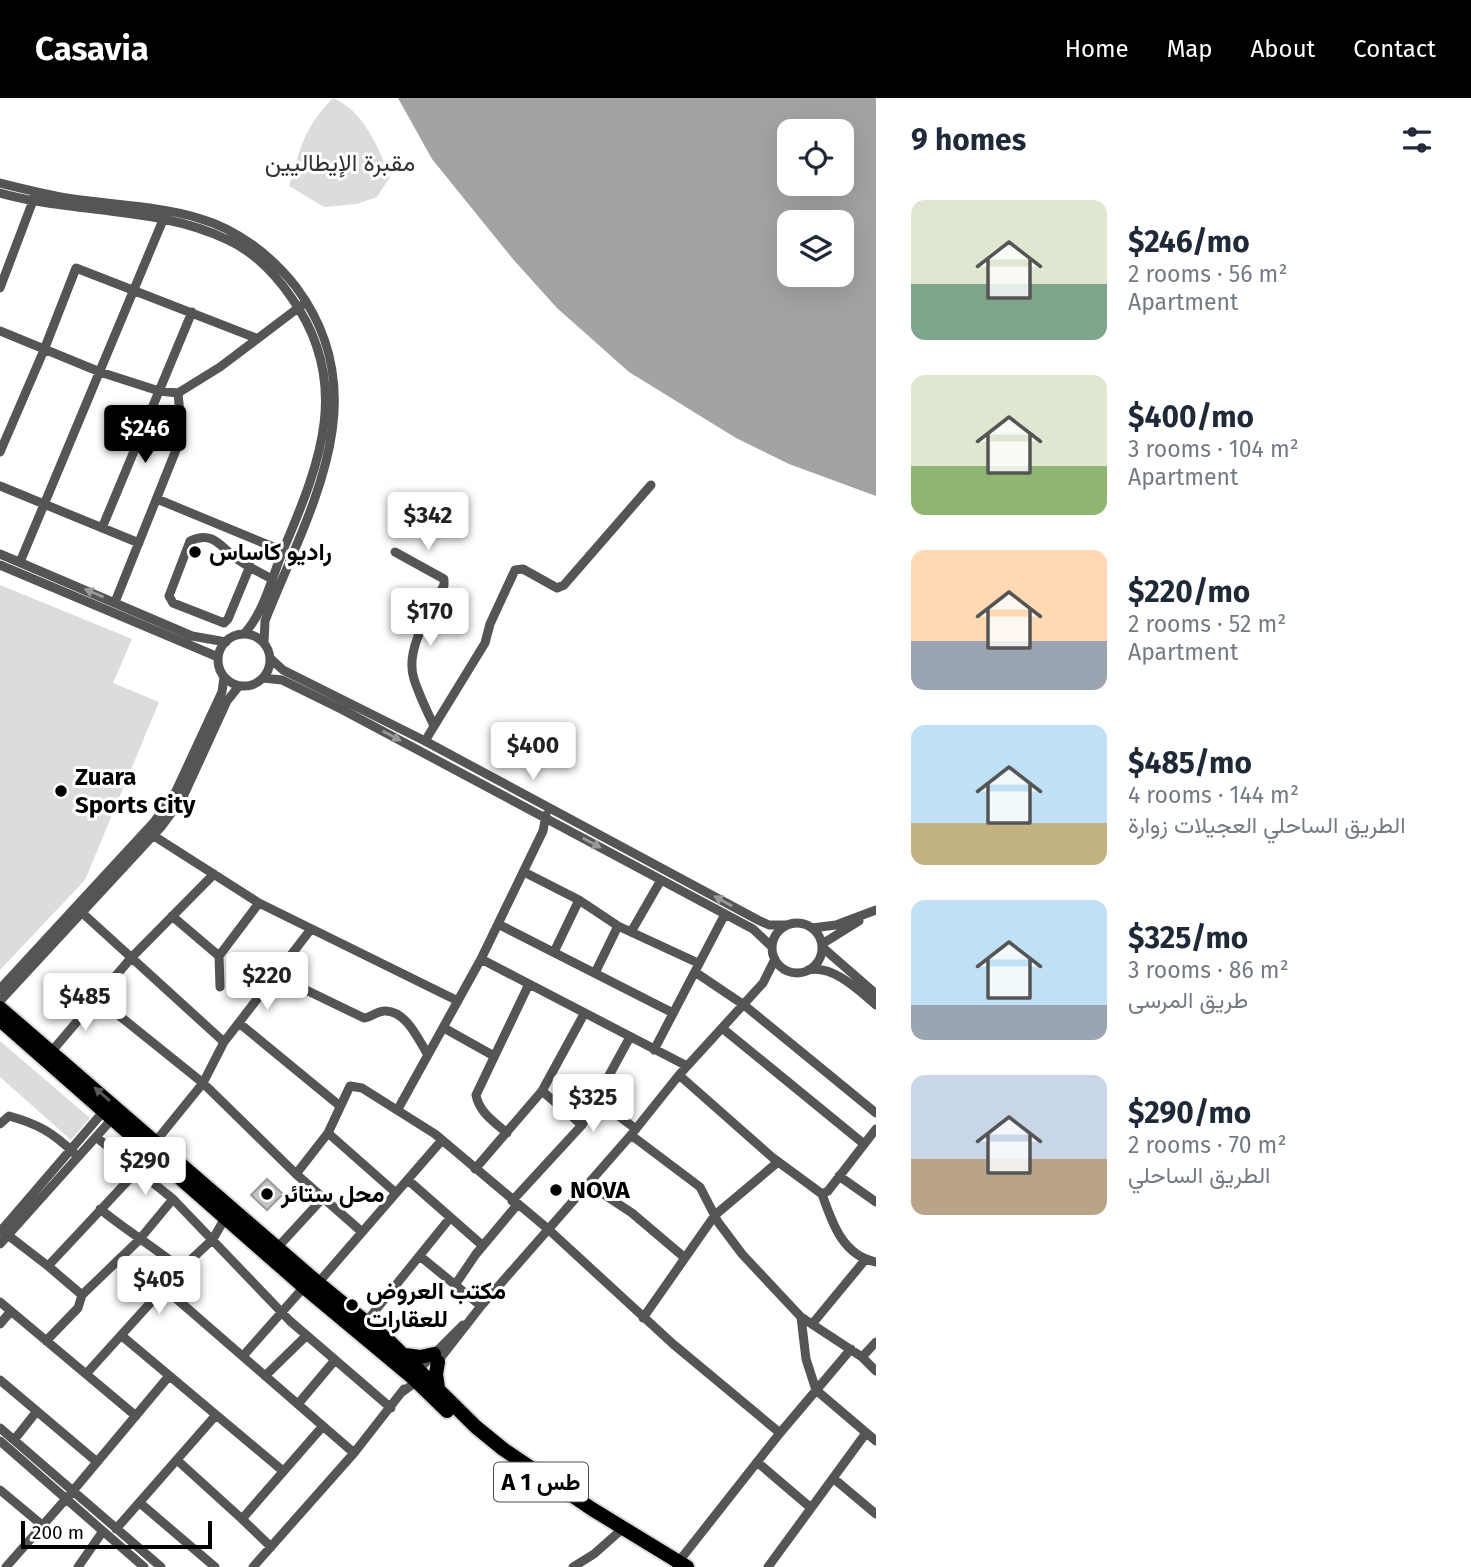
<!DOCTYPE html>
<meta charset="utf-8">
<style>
body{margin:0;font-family:"Fira Sans",Vazirmatn,sans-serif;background:#f2f2f3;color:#1f2937;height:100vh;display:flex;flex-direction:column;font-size:26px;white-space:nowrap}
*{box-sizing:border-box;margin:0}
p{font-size:23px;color:#747a83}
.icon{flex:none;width:38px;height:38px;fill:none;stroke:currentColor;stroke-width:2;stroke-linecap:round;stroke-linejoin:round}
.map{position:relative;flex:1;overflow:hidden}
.side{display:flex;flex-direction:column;background:#fff;width:595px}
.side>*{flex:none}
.buttons{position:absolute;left:777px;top:21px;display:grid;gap:14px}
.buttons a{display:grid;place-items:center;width:77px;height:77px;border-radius:14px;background:#fff;box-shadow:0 7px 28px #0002;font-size:35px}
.scale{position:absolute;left:21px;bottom:18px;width:191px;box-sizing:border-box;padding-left:7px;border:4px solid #000;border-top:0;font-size:19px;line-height:24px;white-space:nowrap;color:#000;-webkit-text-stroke:5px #fff;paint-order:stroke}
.price{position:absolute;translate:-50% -60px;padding:0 16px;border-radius:7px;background:#fff;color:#222;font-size:23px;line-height:46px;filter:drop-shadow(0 2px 4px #0008)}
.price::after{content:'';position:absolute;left:50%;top:42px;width:21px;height:16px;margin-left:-10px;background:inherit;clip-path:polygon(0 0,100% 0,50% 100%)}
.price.selected{background:#000;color:#fff}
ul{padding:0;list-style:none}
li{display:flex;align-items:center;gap:21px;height:175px;padding:0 35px}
li span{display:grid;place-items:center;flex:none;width:196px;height:140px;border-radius:14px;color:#555}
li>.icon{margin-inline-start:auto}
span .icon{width:84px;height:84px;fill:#fffc;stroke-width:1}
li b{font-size:30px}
h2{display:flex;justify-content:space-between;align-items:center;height:84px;padding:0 35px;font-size:30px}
header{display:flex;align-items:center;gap:42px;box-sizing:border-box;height:98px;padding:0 35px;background:#000;color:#fff}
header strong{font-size:33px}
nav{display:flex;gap:38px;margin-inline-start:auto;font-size:24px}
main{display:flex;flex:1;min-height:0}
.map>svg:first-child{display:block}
.green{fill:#dcdcdc}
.water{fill:#a3a3a3;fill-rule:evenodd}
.building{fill:#c4c4c4;stroke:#999;stroke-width:2}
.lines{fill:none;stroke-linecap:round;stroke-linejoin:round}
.highway-casing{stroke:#dbdbdb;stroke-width:18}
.minor{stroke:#555;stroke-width:9}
.highway{stroke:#000;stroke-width:14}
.oneway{fill:#999}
.oneway2{fill:#595959}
.poi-dot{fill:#000;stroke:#fff;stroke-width:2.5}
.labels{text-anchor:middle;stroke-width:6;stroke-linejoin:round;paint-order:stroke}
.shield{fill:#fff;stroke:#4c4c4c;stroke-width:2}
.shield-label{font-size:23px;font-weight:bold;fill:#000}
.park-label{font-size:24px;fill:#333;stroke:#fff}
.poi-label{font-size:24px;font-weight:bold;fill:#000;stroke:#fff;text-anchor:start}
</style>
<header>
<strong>Casavia</strong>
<nav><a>Home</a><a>Map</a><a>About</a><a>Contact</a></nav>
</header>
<main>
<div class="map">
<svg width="876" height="1469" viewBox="0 0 876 1469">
<rect width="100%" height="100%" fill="#fff"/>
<path class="green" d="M333,0C363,12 379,50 390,79L377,99L357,106L324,109L289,88C301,49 303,31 333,0Z
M0,487L132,541L113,585L159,604L85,782L0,872Z
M0,943L90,1020L71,1042L0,979Z"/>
<path class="water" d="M398,0H876V398L789,366L736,340L629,274L557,210L512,160L432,61ZM789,33H842V86H789ZM789,124H842V177H789Z"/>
<path class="building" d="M267,1081L283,1096L267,1112L251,1097Z"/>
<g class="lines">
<g class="highway-casing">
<path id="highway" d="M0,910L318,1185L389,1243L476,1329L503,1351L592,1411L687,1469
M0,922L304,1189L412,1279L447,1313
M405,1257L420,1259L434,1256
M438,1264L436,1276L438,1290"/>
</g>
<path class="minor" d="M0,85C24,91 48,97 73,101C114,107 158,108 198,120C237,131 272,158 296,189C379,300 308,413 265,523L264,545
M0,95C74,116 158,108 228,142C254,154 275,176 291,199C352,284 321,363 284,450C272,478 265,513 244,536
M0,190L34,100
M0,233L100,274L159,293L178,295L220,269L302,207
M0,354L44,252L76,170L256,240
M0,388L139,445
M157,401L283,453
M102,430L192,214
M395,454L444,481V487C431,513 404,551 414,581C419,597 427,613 434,628
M0,456L192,538L226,544
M20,464L163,122
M0,467L218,559
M250,468L228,521L224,525L173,505L169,498L190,443C211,433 219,446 233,458C244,467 259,474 272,481
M115,504L178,347L181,327L178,295
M218 562a26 26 0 1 1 52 0a26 26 0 1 1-52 0Z
M270,560L283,572L425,643L758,822L769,827H786
M263,580L282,582L343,612L753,831L772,849
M425,643L485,545L490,526L515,472L523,471L557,490L564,487L651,387
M154,738L259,805L458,903
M524,774L579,802L618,828L698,865
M78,811L224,944
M172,818L219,858L220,889
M772 850a25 25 0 1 1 50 0a25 25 0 1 1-50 0Z
M498,826L673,915
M812,830L836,827L876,812
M631,834L661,782
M822,846L859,823
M822,849L876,896
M554,854L579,802
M219,858L259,805
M481,861L687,968
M808,872C834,867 858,892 876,907
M695,874L744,907L876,1015
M595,875L618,828
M277,878L364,920C372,919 378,912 386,913C407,914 418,941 428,957
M0,891L154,724L176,693L222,594L224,579
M96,899L203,985L296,1076L362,1134
M0,903L161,729L183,699L227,603L239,588
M239,925L340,1008
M444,930L494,958
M722,930L864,1046
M654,952L725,816
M52,953L131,860L214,776
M679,977L773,1060L822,1096L828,1093L876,1031
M542,993L582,1027
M597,1002L636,1031
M398,1011L481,861L543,733L546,717
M0,1026L9,1018C38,1026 52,1034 74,1055
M328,1035L396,1095
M507,1035C494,1024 479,1014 476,997L529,886
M631,1037L700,1089L718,1124L742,1156L801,1219L862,1259L876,1273
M96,1039L173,1101L290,1223L391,1310
M156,1043L203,985L224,944L311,831
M475,1071L542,993L584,916
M296,1076L328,1035L350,988L362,990L435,1036L548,1131L673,1246L780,1335L676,1467
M839,1078L876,1104
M408,1082L483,1148
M588,1086L632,1115L685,1160
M822,1096C832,1125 843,1158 876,1164
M512,1103L582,1027L630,939
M100,1111C127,1133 154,1149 181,1171
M0,1131L48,1168L136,1074
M0,1134L103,1014
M0,1146L112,1021
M277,1150L323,1100
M421,1159L481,1208
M48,1168L82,1197
M318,1185L442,1042
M455,1187L476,1156L517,1107
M164,1190L354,1355
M0,1204L136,1318
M801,1219L806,1261L816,1292L876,1343
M643,1220L715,1117L778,1064
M366,1224L450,1120
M813,1225L865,1162
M0,1226L11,1213
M122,1238L283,1373
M46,1243L78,1210L82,1197L139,1142L173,1101
M243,1258L304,1189
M862,1259L876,1244
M435,1267L481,1208L631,1037L679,977L763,885L775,861
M416,1274L463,1227
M86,1276L181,1171L213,1141L225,1120
M265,1278L306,1238
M0,1282L97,1364
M401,1295L420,1281
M298,1306L335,1262
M0,1330L161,1469
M780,1335L851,1251
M14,1342L37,1313
M0,1343L144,1469
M177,1362L242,1421
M757,1364L811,1410
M833,1380L876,1416
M0,1392L42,1427
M140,1405L215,1469
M116,1431L216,1317
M271,1449L242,1421L323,1328
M6,1469L72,1394L169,1278
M78,1469L103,1433
M253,1469L354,1355L404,1291
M573,1469L594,1456L620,1433
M768,1469L866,1335"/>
<use href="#highway" class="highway"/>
</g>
<defs><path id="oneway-solid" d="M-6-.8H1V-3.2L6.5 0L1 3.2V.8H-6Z" transform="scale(1.75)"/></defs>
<g class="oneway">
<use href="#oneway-solid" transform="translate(94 495) rotate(-157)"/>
<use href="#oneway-solid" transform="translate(392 638) rotate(28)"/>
<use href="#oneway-solid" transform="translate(592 745) rotate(28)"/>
<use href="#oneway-solid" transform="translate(723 803) rotate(-151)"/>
</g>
<use class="oneway2" href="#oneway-solid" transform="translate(102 996) rotate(-139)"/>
<g class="poi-dot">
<circle cx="195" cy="454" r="7"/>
<circle cx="61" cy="693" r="7"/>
<circle cx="556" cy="1092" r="7"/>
<circle cx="267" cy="1096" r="7"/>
<circle cx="352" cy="1207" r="7"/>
</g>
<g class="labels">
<rect class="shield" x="494" y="1364.5" width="94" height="39" rx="5"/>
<g class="shield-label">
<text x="541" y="1392">A 1 طس</text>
</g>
<g class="park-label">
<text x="340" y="73">مقبرة الإيطاليين</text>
</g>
<g class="poi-label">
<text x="209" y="462">راديو كاساس</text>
<text x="75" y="687">Zuara<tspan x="75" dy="28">Sports City</tspan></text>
<text x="570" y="1100">NOVA</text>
<text x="281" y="1104">محل ستائر</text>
<text x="366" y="1201">مكتب العروض<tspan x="366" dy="28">للعقارات</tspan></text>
</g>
</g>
</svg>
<div class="buttons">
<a><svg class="icon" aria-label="locate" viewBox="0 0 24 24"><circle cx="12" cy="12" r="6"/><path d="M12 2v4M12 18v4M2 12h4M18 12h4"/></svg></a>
<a><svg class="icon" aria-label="layers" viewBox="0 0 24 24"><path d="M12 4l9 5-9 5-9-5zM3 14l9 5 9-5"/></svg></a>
</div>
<div class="scale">200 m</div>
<b class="price selected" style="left:145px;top:367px">$246</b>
<b class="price" style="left:428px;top:454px">$342</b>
<b class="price" style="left:430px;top:550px">$170</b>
<b class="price" style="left:533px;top:684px">$400</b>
<b class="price" style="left:267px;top:914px">$220</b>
<b class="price" style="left:85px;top:935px">$485</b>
<b class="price" style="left:593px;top:1036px">$325</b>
<b class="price" style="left:145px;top:1099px">$290</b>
<b class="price" style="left:159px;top:1218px">$405</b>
</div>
<section class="side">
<h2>9 homes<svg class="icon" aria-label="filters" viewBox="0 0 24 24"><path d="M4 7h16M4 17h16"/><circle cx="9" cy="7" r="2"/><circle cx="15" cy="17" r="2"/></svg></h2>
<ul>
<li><span style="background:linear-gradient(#dfe7d0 60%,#7fa58c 0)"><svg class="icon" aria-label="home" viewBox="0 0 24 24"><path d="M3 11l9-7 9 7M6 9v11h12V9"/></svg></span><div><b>$246/mo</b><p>2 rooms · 56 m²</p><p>Apartment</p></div></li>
<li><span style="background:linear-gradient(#dfe7d0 65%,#8fb573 0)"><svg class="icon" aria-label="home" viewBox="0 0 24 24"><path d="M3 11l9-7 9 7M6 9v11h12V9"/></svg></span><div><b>$400/mo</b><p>3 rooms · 104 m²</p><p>Apartment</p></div></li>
<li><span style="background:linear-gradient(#ffd9b3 65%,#9aa5b1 0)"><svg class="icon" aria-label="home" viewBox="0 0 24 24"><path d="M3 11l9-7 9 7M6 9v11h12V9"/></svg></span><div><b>$220/mo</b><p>2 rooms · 52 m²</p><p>Apartment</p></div></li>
<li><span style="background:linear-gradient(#bfe0f5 70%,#c2b280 0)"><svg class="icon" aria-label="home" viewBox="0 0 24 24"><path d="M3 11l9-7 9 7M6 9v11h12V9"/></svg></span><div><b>$485/mo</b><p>4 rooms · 144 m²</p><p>الطريق الساحلي العجيلات زوارة</p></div></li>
<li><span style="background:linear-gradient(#bfe0f5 75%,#9aa5b1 0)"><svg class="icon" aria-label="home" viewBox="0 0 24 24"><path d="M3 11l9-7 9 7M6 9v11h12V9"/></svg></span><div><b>$325/mo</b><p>3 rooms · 86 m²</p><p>طريق المرسى</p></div></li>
<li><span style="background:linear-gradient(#c9d6e8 60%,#b9a48a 0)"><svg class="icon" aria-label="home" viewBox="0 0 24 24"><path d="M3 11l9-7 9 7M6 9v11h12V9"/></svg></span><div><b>$290/mo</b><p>2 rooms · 70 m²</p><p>الطريق الساحلي</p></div></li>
</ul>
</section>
</main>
